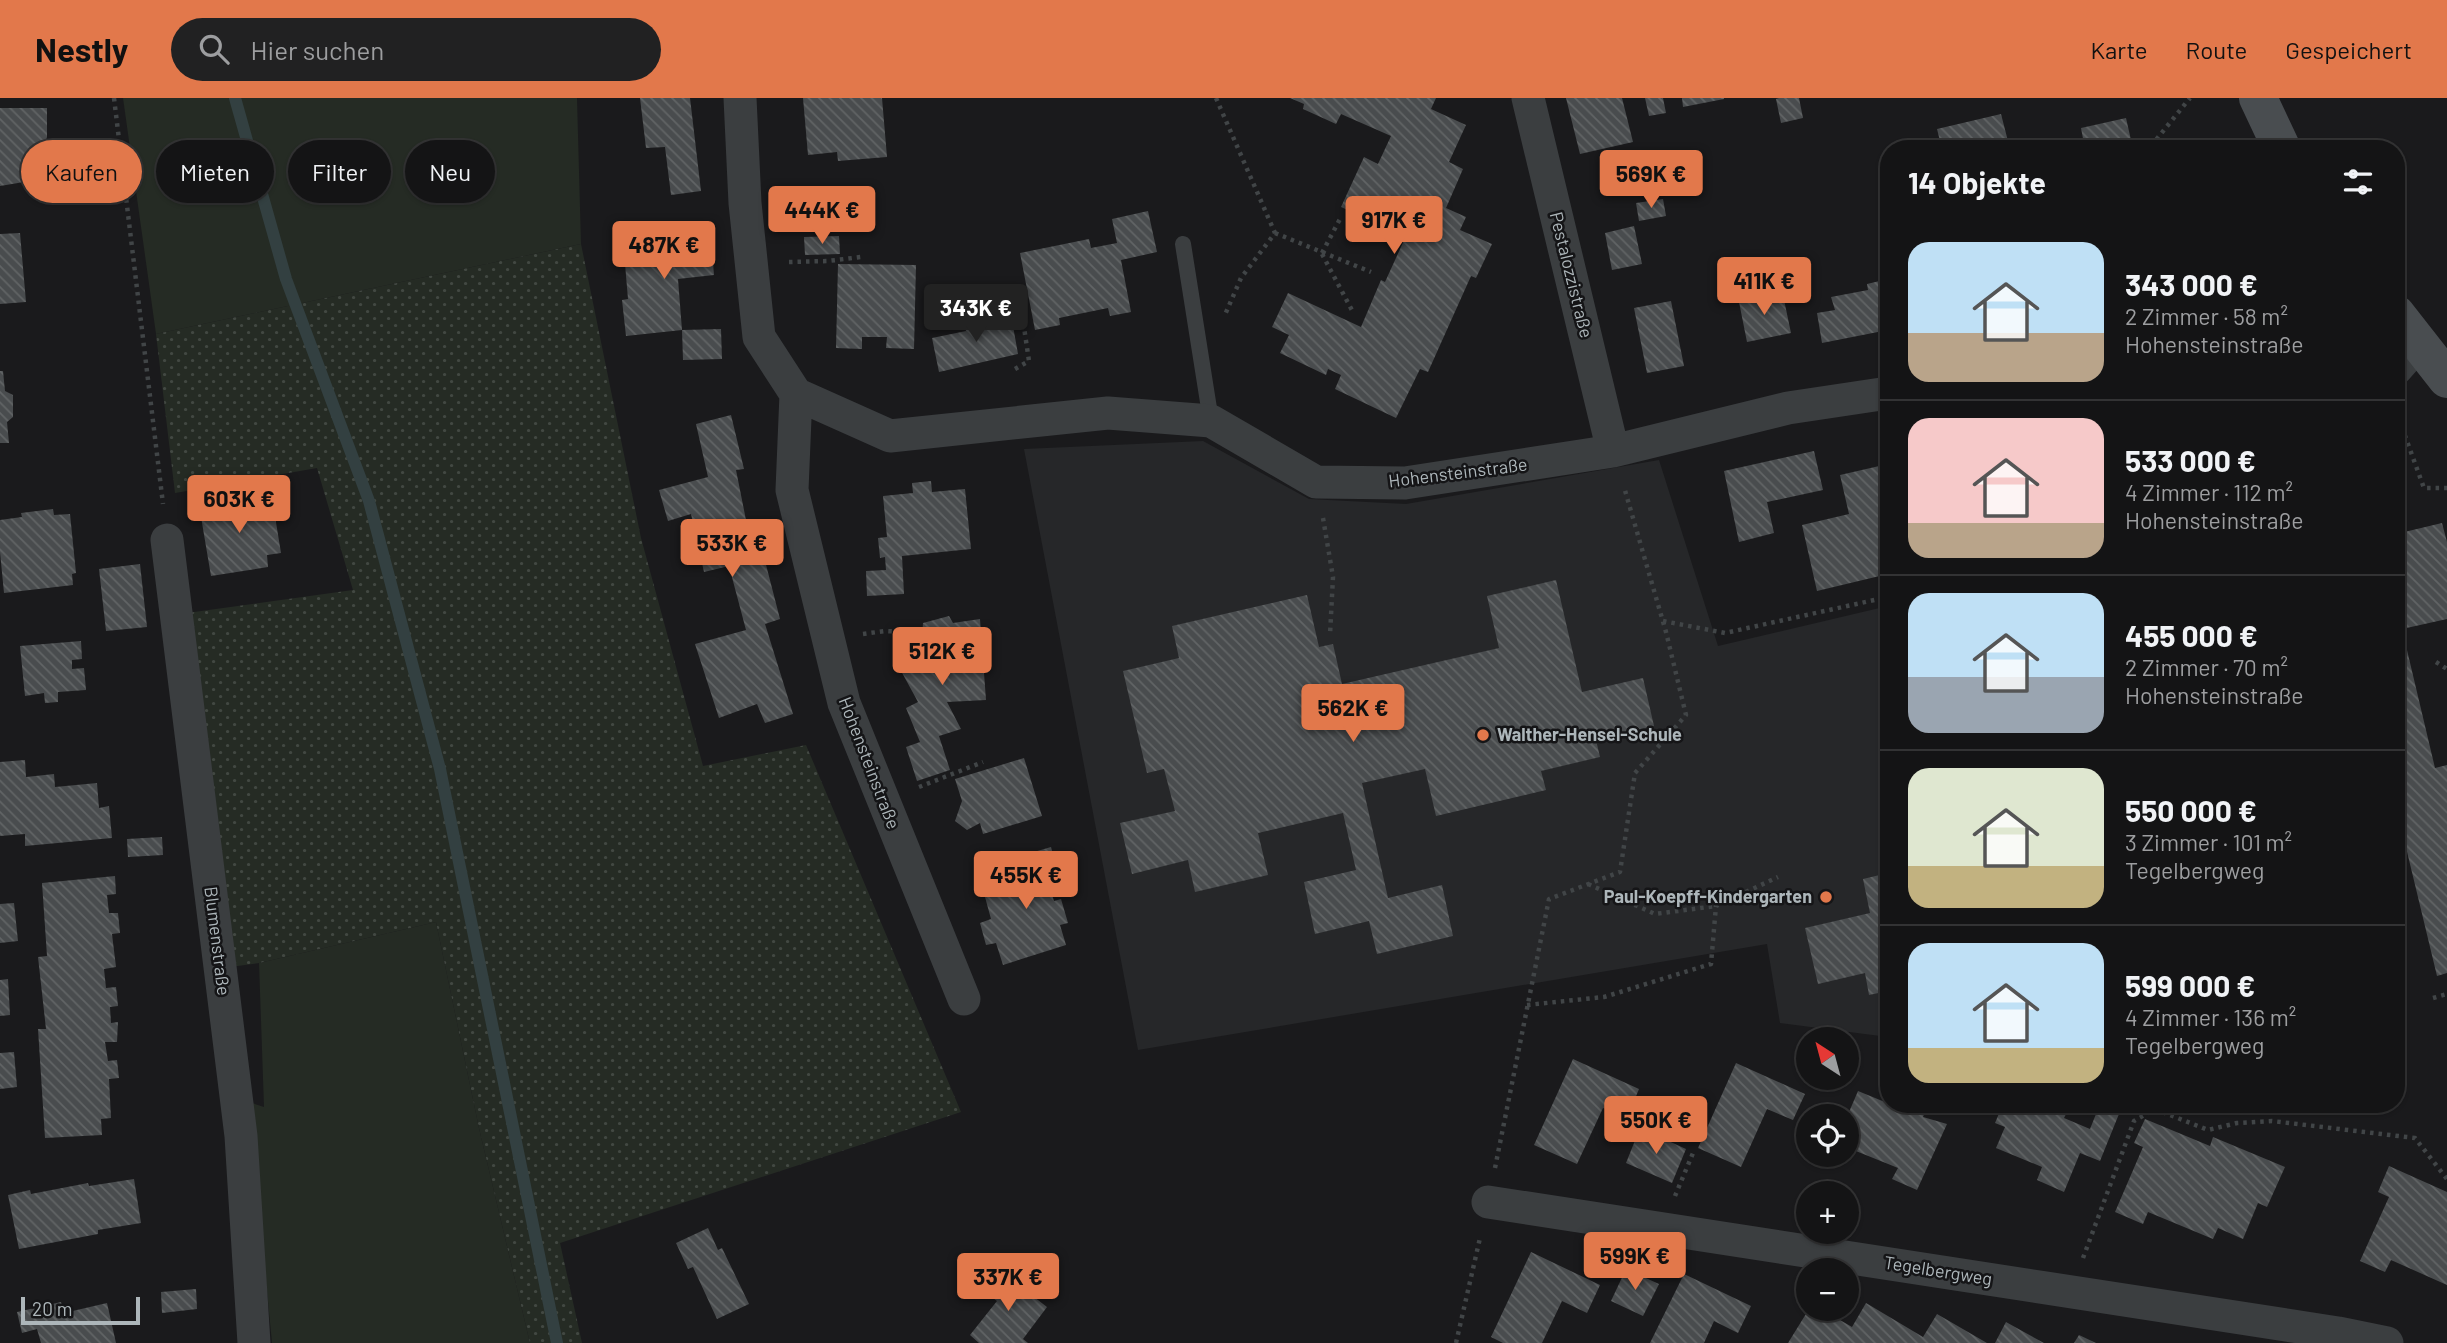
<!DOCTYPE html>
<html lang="de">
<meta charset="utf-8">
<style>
body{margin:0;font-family:Barlow,sans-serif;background:#212122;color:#f1f3f6;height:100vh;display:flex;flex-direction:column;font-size:26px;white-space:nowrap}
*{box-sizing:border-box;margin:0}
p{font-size:23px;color:#9d9ea0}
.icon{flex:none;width:38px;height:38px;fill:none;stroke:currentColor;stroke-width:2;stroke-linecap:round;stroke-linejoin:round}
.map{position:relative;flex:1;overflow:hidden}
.details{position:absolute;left:1880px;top:42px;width:525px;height:973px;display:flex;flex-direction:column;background:#141415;border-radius:28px;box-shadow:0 2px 5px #0004,0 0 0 2px #333334}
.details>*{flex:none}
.banner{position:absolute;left:21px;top:42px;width:665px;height:63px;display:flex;gap:14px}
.needle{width:46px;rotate:324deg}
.tools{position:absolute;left:1796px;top:929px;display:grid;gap:14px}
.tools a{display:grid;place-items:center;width:63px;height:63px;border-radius:50%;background:#141415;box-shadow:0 2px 5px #0004,0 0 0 2px #333334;font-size:35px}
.scale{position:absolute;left:21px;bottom:18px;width:119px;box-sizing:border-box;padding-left:7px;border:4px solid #adb6ba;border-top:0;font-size:19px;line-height:24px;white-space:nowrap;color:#adb6ba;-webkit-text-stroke:5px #151517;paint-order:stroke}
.price{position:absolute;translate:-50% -60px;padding:0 16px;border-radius:7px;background:#e2784b;color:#111;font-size:23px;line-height:46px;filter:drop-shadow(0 2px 4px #0008)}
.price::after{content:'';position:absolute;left:50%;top:42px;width:21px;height:16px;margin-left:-10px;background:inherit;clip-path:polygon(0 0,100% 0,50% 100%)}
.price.selected{background:#222;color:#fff}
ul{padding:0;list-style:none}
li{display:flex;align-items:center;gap:21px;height:175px;padding:0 28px}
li+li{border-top:2px solid #333334}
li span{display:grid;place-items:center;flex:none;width:196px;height:140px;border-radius:21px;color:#555}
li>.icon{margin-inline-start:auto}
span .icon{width:84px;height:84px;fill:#fffc;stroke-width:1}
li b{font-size:30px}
h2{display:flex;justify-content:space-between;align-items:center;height:84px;padding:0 28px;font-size:30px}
.chip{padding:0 24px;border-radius:32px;background:#141415;box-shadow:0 2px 5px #0004,0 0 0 2px #333334;font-size:24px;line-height:63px}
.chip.selected{background:#e2784b;color:#111}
header{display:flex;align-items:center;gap:42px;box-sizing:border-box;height:98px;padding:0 35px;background:#e2784b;color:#111}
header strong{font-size:33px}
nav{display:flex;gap:38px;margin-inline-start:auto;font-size:24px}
.search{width:490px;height:63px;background:#212122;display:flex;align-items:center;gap:18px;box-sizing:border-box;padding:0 24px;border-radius:38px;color:#9d9ea0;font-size:26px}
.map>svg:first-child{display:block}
.built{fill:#262729}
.grass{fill:#252b24}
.park{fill:url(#park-dots)}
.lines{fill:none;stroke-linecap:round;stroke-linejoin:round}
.stream{stroke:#334041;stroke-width:12}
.building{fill:url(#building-back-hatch)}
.path{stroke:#414547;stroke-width:4.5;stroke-dasharray:3.5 5;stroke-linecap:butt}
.service{stroke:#3b3e40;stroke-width:16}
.minor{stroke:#3b3e40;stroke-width:33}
.secondary{stroke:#494d50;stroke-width:38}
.poi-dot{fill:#e2784b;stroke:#151517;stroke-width:2.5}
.labels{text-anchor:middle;stroke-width:5;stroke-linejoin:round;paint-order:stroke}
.street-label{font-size:18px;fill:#adb6ba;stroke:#151517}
.poi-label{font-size:18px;font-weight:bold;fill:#adb6ba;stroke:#151517;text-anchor:start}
</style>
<header>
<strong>Nestly</strong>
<div class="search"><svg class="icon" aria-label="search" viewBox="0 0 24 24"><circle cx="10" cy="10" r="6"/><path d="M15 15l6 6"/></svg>Hier suchen</div>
<nav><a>Karte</a><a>Route</a><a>Gespeichert</a></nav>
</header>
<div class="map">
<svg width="2447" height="1245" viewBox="0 0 2447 1245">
<defs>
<pattern id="park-dots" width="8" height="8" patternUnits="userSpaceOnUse" patternTransform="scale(1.75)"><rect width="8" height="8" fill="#252b24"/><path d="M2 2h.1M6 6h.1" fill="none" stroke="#424842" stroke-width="1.8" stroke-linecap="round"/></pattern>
<pattern id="building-back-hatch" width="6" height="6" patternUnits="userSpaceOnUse" patternTransform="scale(1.75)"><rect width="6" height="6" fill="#494c4e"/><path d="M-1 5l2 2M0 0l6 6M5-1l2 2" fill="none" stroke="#616465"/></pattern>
</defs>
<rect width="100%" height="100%" fill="#1a1a1c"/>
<path class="built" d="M1203,343L1309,401L1406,406L1659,362L1718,548L1888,508V939L1780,925L1767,846L1138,952L1024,351Z"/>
<path class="grass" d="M123,0H577L581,146L156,236Z
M436,824L479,1030L530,1245H272L249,1004L264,1009L259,865Z"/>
<path class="park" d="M581,146L641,440L703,668L806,647L961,1014L560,1145L582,1245H530L479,1030L436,824L259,865L230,869L187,515L353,492L317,370L175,395L156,236Z"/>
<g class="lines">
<path class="stream" d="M235,0L286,181L369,403L440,671L557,1245"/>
</g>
<path class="building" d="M640,0H690L701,93L671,97L665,49L646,50Z
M803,0H882L887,59L838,63L837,54L808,57Z
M1290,0H1436L1431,11L1466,27L1449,64L1463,71L1446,110L1466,119L1460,132L1492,146L1476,180L1471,178L1428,274L1420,271L1396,320L1335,291L1341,277L1328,271L1326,277L1280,255L1289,237L1272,229L1288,195L1361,229L1381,182L1385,184L1406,138L1341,109L1364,59L1378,66L1391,38L1341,16L1336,26L1303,11L1304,6Z
M1566,0H1622L1633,44L1580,56Z
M1645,0H1663L1666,15L1649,18Z
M1682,0H1724V1L1683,9Z
M1779,0H1799L1803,20L1781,25L1776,1Z
M0,10H47V39L40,60L33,61L36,82L0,88Z
M2001,16L2010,51H1942L1937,31Z
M2126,20L2133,51H2085L2081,30Z
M1663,101L1666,118L1639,123L1636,105Z
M1148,113L1157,154L1121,162L1131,214L1110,218L1108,210L1059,220L1060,227L1035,232L1020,155L1089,141L1091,150L1117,145L1112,121Z
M710,128L714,177L678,181L682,232L626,238L622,202L628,201L624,154L673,149L671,132Z
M1634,128L1642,166L1612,172L1605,135Z
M20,135L26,204L0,206V136Z
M839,138L840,156L805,157L804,139Z
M838,166L916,167L914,251L886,250L887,239H862V251L836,250Z
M1888,181V232L1822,245L1817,215L1835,212L1831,199L1868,192L1867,186Z
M1758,194L1759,202L1783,197L1791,235L1747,244L1738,199Z
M1671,203L1684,268L1647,275L1634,210Z
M1011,217L1018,256L939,274L932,240L966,233L964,226Z
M721,231L722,261L683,262L682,232Z
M0,273H3L5,293L13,297V319L7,324L9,345H0Z
M731,317L744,371L736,372L754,462L764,459L780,521L765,526L793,616L765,625L757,606L719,620L695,546L746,532L729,468L704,474L691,416L668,423L659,392L708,379L696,326Z
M1814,353L1823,392L1767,404L1774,435L1739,444L1724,373Z
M1888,366V476L1817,493L1802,427L1849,416L1840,377Z
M931,383L932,394L965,391L971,451L902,458L904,496L867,498L866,473L886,472L885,459L880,460L878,440L887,439L883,398L913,395L912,385Z
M259,397L262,413L274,412L281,455L267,457L268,469L211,478L199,407Z
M53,411L54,417L70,416L76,475L72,476L73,487L4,495L0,454V422L22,419L21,415Z
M2442,425L2447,444V521L2402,531L2435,670L2447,667V875L2437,878L2396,708V436Z
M140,466L147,529L106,533L99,471Z
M1556,482L1582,594L1643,580L1654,628L1596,642L1600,659L1541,673L1546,692L1436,718L1425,671L1362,685L1388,800L1442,787L1453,838L1377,856L1369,823L1315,836L1304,784L1356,772L1343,715L1258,735L1268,777L1195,794L1188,762L1132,776L1120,725L1175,713L1164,671L1147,675L1123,573L1179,560L1172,528L1307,497L1319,549L1333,546L1342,586L1499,550L1487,498Z
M949,518L953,525L980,521L986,602L947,604L961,631L939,638L950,672L917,683L906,649L920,644L906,610L918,604L900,571L905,567L904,545L921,554L923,525Z
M81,543L82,561L72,562V571L84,570L86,592L58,594V604L45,605L44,595L25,598L20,548Z
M1024,660L1042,718L983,736L980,725L967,732L955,723L962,703L955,681Z
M25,662L26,679L54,676L55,689L97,685L99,710L109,708L112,740L25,748V736L0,738V664Z
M162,739L163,757L128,759L127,741Z
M1051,749L1057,771L1045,774L1054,803L1061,801L1068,825L1060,827L1066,847L1003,867L996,845L986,847L980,825L991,821L985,799L1022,788L1020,781L1013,783L1007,762Z
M1888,775V893L1869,897L1865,875L1818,886L1805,830L1870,815L1863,781Z
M115,778L116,796L107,797L109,815H118L120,835L112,836L116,869L104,871L106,890L116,889L118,908L110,909L111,925L118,924L117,944H105L108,963L117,962L119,980L109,981L111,1020L101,1021L102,1037L45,1040L38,931H46L38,859L47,858L42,785Z
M14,805L18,843L0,845V806Z
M8,881L10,917L0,918V882Z
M14,954L17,989L0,991V955Z
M1573,961L1639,991L1627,1020L1603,1010L1577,1066L1534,1047Z
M1736,965L1805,996L1793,1022L1767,1011L1741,1069L1698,1050Z
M1858,993L1897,1009V1006H1928L1923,1019L1947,1026L1917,1092L1892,1081L1898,1070L1846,1049V1021Z
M2003,1006L2032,1008L2053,1006L2068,1012L2064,1020L2090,1031L2100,1006H2123L2100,1063L2080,1055L2064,1094L2037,1082L2042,1069L1996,1050L2005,1029L1995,1025Z
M2145,1021L2210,1048L2213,1039L2285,1069L2267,1109L2258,1105L2243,1141L2218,1130L2213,1141L2148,1114L2143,1126L2115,1114L2143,1049L2134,1045Z
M1640,1030L1686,1051L1672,1085L1626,1065Z
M2389,1068L2447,1094V1187L2391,1162L2385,1174L2360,1163L2389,1099L2378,1094Z
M134,1081L141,1125L98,1132V1136L19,1151L8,1097L30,1092L31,1096L88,1085L89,1088Z
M708,1130L718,1152L722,1150L749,1206L717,1221L693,1169L688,1171L676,1145Z
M1531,1154L1600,1187L1587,1215L1562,1203L1542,1245H1503L1491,1239Z
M998,1171L1047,1209L1023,1241L1028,1245H979L970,1237L997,1203L982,1192Z
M1626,1171L1659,1186L1643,1218L1611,1203Z
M1684,1176L1751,1208L1738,1235L1714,1223L1704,1245H1650Z
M196,1191L197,1211L162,1215L161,1194Z
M61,1204L64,1215L107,1205L116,1245H41L37,1231L22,1235L17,1214Z
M1866,1205L1923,1239L1937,1216L1987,1245H1788L1809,1211H1821L1852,1229Z
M2006,1224L2024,1234L2044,1245H1995Z
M2079,1237L2096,1245H2074Z"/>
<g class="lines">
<path class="path" d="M114,0L163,406
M1216,0L1275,135L1241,180L1224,219
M2151,48L2190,0
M1275,135L1371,174
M1322,155L1341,119
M1322,156L1354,216
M789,164L828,163L861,159
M1015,271L1029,263L1022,216
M2396,313L2424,390H2447
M1323,420L1333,479L1330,537
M1663,523L1725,535L1888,499
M863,536L885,533L904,534
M2436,564L2447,571
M919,689L983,664
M1588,786L1655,816L1716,808
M2433,900L2447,896
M1527,907L1604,899L1711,866L1716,808L1778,779
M1495,1070L1549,801L1620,774L1635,675L1686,617L1666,534L1624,389
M1675,1098L1693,1055
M2083,1160L2134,1023L2155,1011L2208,1032L2237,1025L2272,1023L2415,1040L2447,1081
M1456,1245L1480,1140"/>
<path class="service" d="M1183,146L1211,323"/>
<path class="minor" d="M740,0L745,105L759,239L796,296L792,392L844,605L964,901
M1528,0L1613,353
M2396,271L2419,245
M796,296L890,338L1108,315L1211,323L1316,384L1405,385L1613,353L1788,310L1888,295
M167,442L241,1038L254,1245
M1488,1104L2338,1235L2387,1245"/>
<path class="secondary" d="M2258,0L2282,51
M2396,216L2447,281"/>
</g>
<g class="poi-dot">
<circle cx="1483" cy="637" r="7"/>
<circle cx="1826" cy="799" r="7"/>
</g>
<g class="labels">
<g class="street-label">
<text transform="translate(1571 177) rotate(76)" y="6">Pestalozzistraße</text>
<text transform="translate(1458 375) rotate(-7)" y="6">Hohensteinstraße</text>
<text transform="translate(869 665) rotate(69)" y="6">Hohensteinstraße</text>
<text transform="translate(217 843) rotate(83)" y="6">Blumenstraße</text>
<text transform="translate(1938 1173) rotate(9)" y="6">Tegelbergweg</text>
</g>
<g class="poi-label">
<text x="1497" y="643">Walther-Hensel-Schule</text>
<text x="1812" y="805" text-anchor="end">Paul-Koepff-Kindergarten</text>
</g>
</g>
</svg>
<div class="tools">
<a><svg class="needle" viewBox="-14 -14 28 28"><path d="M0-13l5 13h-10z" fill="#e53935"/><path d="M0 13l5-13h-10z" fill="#9d9ea0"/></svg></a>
<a><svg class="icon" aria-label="locate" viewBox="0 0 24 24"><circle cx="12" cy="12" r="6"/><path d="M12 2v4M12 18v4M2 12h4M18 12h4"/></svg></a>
<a>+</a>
<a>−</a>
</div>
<div class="scale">20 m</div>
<b class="price" style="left:1651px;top:112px">569K €</b>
<b class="price" style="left:822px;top:148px">444K €</b>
<b class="price" style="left:1394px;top:158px">917K €</b>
<b class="price" style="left:664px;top:183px">487K €</b>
<b class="price" style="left:1764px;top:219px">411K €</b>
<b class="price selected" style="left:976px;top:246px">343K €</b>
<b class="price" style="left:239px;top:437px">603K €</b>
<b class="price" style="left:732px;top:481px">533K €</b>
<b class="price" style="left:942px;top:589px">512K €</b>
<b class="price" style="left:1353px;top:646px">562K €</b>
<b class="price" style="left:1026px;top:813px">455K €</b>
<b class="price" style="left:1656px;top:1058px">550K €</b>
<b class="price" style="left:1635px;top:1194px">599K €</b>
<b class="price" style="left:1008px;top:1215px">337K €</b>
<div class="banner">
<a class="chip selected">Kaufen</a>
<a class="chip">Mieten</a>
<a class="chip">Filter</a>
<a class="chip">Neu</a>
</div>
<section class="details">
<h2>14 Objekte<svg class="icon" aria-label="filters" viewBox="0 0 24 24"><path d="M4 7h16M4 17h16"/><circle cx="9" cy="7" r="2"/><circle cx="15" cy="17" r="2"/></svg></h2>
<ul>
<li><span style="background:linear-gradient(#bfe0f5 65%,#b9a48a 0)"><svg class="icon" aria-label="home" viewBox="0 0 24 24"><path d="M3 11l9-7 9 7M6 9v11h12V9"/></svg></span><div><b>343 000 €</b><p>2 Zimmer · 58 m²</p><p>Hohensteinstraße</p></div></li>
<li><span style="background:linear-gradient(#f6c9c9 75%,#b9a48a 0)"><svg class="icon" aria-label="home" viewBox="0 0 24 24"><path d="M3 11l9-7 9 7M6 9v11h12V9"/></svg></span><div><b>533 000 €</b><p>4 Zimmer · 112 m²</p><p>Hohensteinstraße</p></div></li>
<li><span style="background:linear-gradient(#bfe0f5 60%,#9aa5b1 0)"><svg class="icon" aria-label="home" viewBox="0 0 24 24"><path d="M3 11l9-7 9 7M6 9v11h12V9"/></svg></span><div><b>455 000 €</b><p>2 Zimmer · 70 m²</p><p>Hohensteinstraße</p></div></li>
<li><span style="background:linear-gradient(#dfe7d0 70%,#c2b280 0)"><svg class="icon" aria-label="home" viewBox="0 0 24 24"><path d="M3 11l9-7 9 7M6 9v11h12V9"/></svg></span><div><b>550 000 €</b><p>3 Zimmer · 101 m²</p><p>Tegelbergweg</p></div></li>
<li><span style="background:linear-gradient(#bfe0f5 75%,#c2b280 0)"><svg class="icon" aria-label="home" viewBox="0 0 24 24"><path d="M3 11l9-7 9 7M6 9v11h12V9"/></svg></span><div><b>599 000 €</b><p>4 Zimmer · 136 m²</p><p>Tegelbergweg</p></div></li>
</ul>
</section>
</div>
